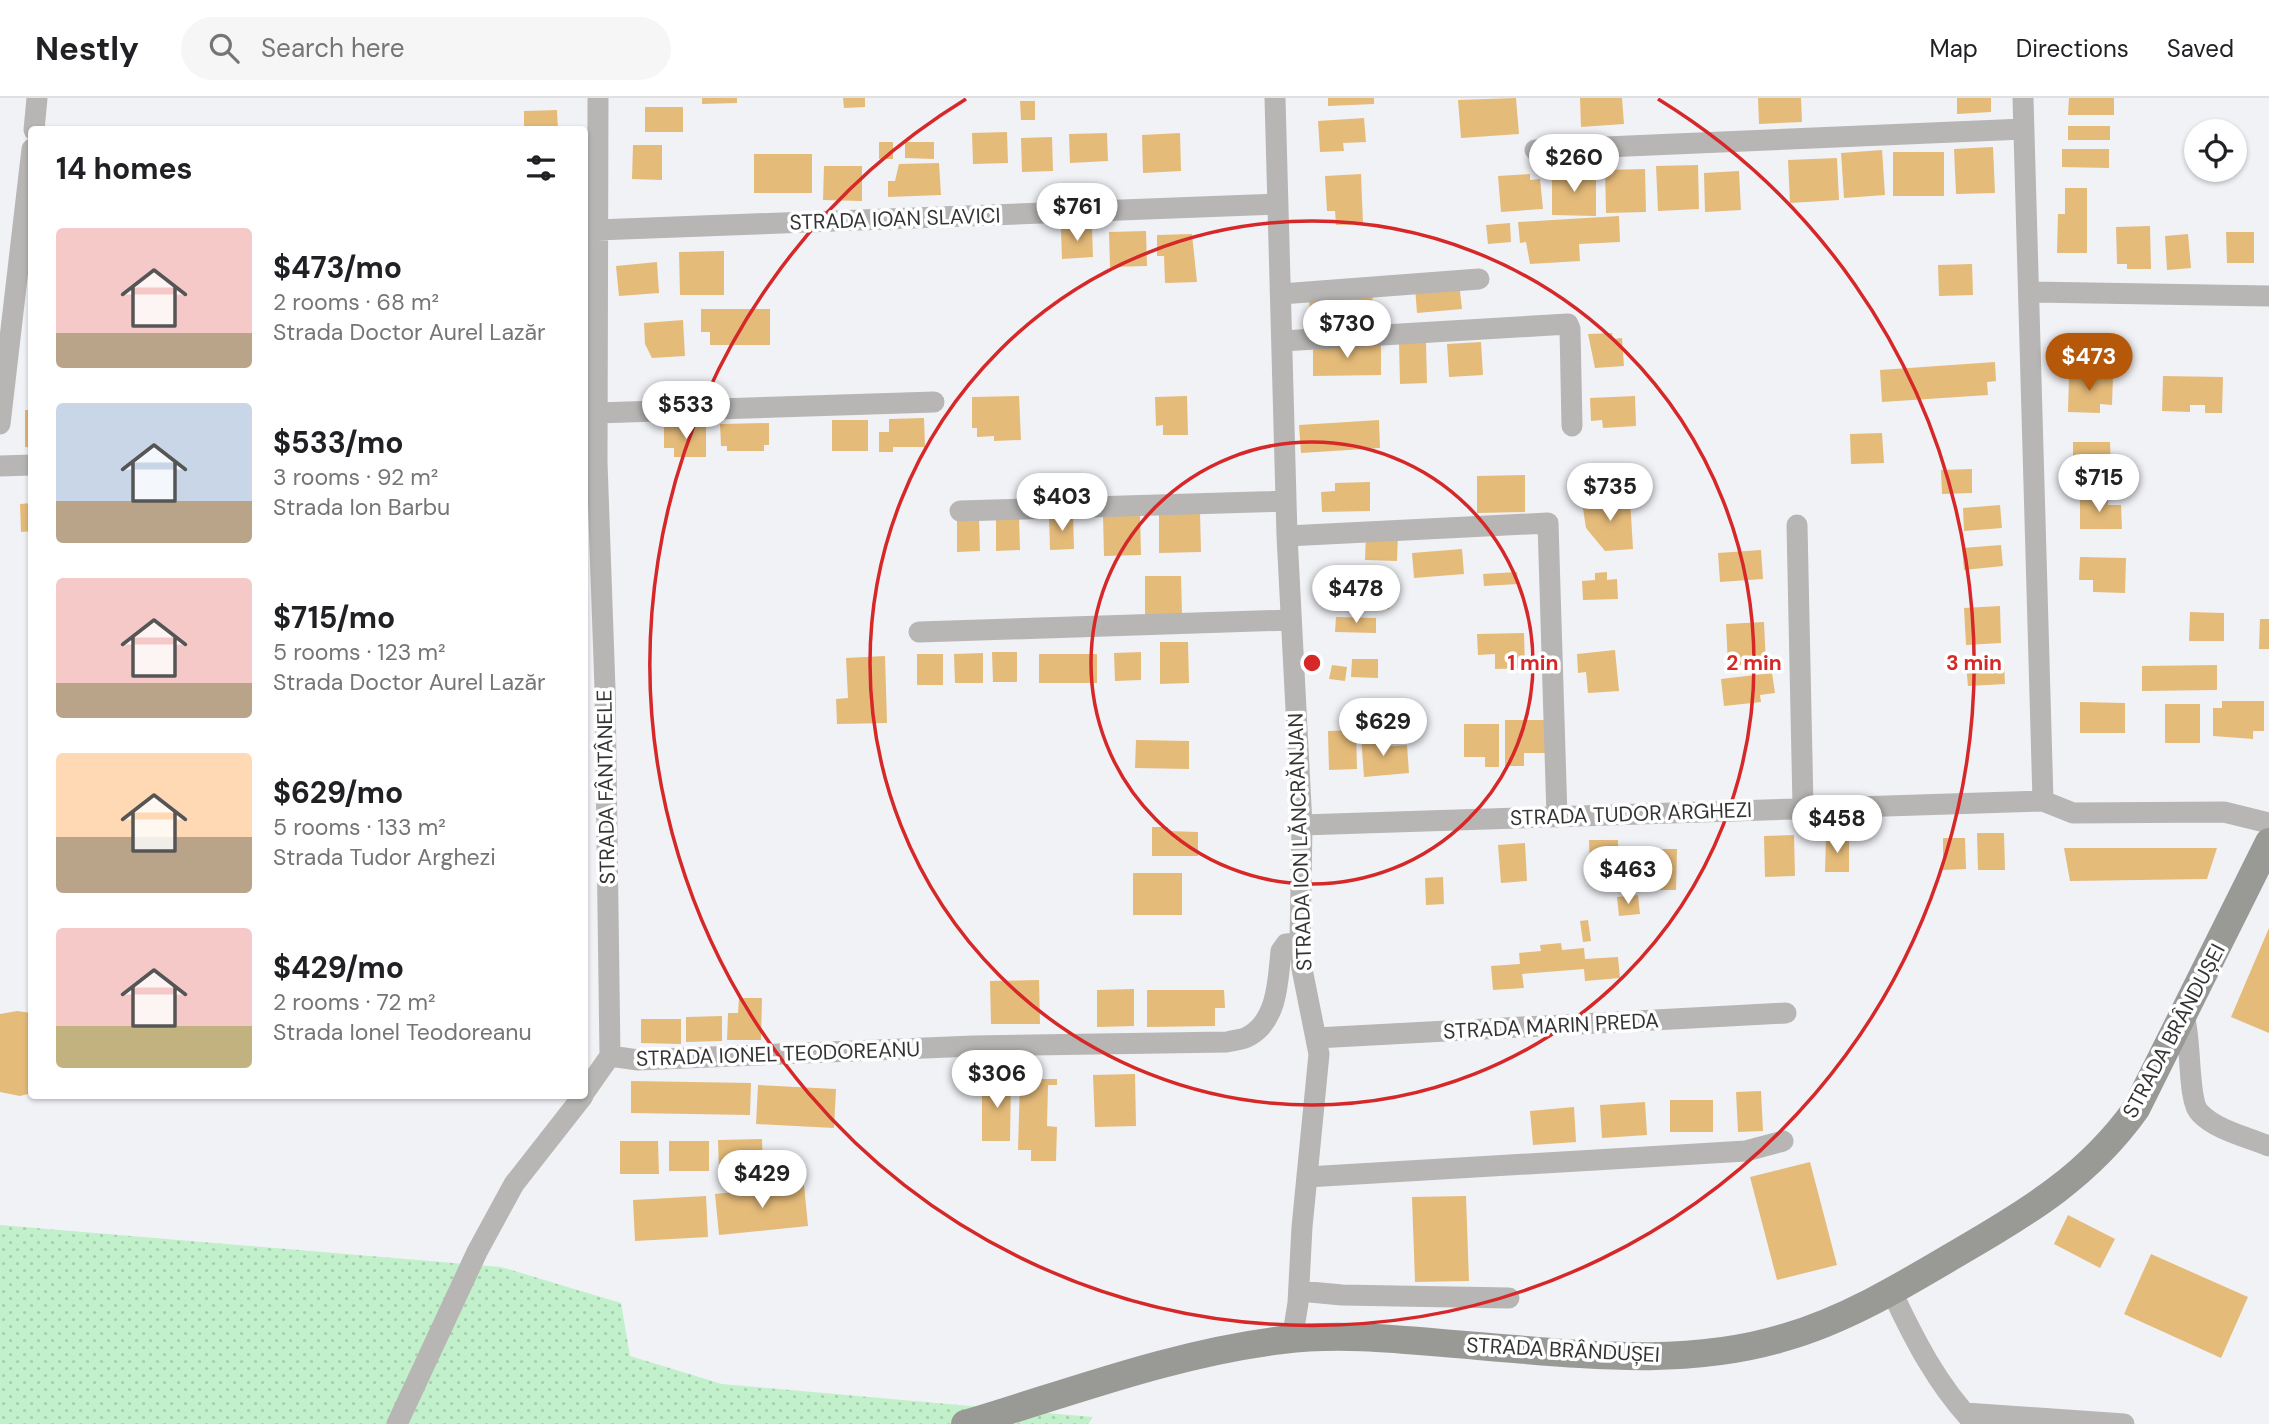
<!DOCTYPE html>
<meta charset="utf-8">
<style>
body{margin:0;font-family:"DM Sans",sans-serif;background:#f6f6f6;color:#202124;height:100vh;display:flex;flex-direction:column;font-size:26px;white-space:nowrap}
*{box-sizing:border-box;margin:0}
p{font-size:23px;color:#757577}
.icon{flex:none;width:38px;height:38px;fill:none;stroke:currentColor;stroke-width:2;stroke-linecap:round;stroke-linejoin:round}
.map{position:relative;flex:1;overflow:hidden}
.drawer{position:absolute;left:28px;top:28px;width:560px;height:973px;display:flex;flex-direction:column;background:#fff;border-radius:7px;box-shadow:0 2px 5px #0004}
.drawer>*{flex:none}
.tools{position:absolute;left:2184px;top:21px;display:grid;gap:14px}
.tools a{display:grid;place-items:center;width:63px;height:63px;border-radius:50%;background:#fff;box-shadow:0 2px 5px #0004;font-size:35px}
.price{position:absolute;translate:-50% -60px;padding:0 16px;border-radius:24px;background:#fff;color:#222;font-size:23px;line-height:46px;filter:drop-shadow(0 2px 4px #0008)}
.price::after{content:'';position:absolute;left:50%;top:42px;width:21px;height:16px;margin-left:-10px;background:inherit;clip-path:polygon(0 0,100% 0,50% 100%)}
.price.active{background:#b65809;color:#fff}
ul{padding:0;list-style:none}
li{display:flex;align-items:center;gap:21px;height:175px;padding:0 28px}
li span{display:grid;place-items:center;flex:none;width:196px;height:140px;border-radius:7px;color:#555}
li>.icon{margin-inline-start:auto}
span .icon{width:84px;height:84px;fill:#fffc;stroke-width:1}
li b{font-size:30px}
h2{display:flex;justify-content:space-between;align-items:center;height:84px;padding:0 28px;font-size:30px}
header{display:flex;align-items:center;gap:42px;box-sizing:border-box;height:98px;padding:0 35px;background:#fff;border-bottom:2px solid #e0e0e0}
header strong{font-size:33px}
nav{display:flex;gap:38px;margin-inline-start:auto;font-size:24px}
.search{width:490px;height:63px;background:#f6f6f6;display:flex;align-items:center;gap:18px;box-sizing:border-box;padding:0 24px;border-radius:38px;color:#757577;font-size:26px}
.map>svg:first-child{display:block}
.grass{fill:url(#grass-dots)}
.building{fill:#e5bb7a}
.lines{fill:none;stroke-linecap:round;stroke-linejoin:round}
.street{stroke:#b7b6b4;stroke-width:21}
.secondary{stroke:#999996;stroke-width:28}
.ring{fill:none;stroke:#d62828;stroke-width:3.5}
.labels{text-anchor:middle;stroke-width:7;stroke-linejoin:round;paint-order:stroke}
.street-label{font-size:21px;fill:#343435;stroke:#fff}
.centre{fill:#d62828;stroke:#fff;stroke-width:3.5}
.ring-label{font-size:21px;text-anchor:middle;font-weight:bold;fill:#d62828;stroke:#fff;stroke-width:7;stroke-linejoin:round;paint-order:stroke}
</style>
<header>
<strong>Nestly</strong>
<div class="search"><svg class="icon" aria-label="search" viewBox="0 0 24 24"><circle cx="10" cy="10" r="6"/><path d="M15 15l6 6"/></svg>Search here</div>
<nav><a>Map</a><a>Directions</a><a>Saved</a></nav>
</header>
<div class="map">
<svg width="2269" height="1326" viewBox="0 0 2269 1326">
<defs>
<pattern id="grass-dots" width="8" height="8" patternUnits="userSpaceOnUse" patternTransform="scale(1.75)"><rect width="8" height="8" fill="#c1f0cb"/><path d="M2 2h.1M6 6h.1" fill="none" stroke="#a6ceaf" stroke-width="1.8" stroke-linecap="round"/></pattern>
</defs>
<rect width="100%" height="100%" fill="#f1f2f6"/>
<path class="grass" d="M0,1127L501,1169L621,1205L630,1258L722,1286L1093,1319L1088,1326H0Z"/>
<path class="building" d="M702,0H737V5L702,6Z
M843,0H865V9L844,10Z
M1328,0H1374V6L1328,8Z
M1516,0L1519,36L1461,40L1458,2Z
M1580,0H1622L1624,26L1581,29Z
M1758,0H1801L1802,24L1759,26Z
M1957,0H1991V14L1957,16Z
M2069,0H2114V17H2068Z
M1020,3H1035V22H1021Z
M645,9H683V34H645Z
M557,12L558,32H524V13Z
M1364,20L1366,44L1343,45L1344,53L1320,54L1318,23Z
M2068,28H2110V42H2068Z
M1007,34L1008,65L973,66L972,35Z
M1107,35L1108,63L1070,65L1069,36Z
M1180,35L1181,73L1143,75L1142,37Z
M1052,39L1053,73L1022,74L1021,40Z
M879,44H893V61H879Z
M905,44H934V61L905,60Z
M633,47H662V82L632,81Z
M1993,49L1995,95L1956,96L1954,51Z
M2062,51H2109V70L2062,69Z
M1882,52L1885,97L1844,100L1841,55Z
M1893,54H1944V98H1893Z
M754,56H812V95H754Z
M1837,60L1839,102L1790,105L1788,62Z
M939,65L941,97L888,99V83H895L899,66Z
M1698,67L1699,111L1658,113L1656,68Z
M824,68H862V103L823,102Z
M1645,71L1646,114L1606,115L1605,72Z
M1739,73L1741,112L1705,114L1704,75Z
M1552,75H1596V118L1552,117Z
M1361,76L1363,126L1336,127L1335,113H1327L1325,78Z
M1530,76V82L1540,81L1543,111L1501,114L1498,78Z
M2065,90H2087V155H2057L2058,116H2065Z
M1619,118L1620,144L1579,146L1580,163L1530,166L1526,144L1520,145L1518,124Z
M1510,125L1511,144L1488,146L1486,127Z
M2150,128L2151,171H2127V166H2117L2116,129Z
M1092,130L1093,159L1062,161L1061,131Z
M1146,133L1147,168L1110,169L1109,134Z
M2226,134H2254V165H2227Z
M1192,136L1197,184L1165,185L1164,158H1157V137Z
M2188,136L2191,170L2167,172L2165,138Z
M724,153V197H680L679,154Z
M657,164L659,195L619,198L616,168Z
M1972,166L1973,197L1939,198L1938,167Z
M1459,185L1462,211L1417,215L1415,189Z
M1372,193L1373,213L1310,217L1309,196Z
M701,211H770V247H710V234H701Z
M683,222L685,258L652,260L645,246L644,225Z
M1612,235L1613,241L1622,240L1624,268L1595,270L1588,236Z
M1399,244H1426L1427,285L1400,286Z
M1481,244L1483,277L1449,279L1447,246Z
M1381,246V277L1313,278V247Z
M1995,264L1996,283L1987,284L1988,297L1882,304L1880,272Z
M2069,277L2113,278L2112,307L2100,306V315L2068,314Z
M2163,278L2223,279L2222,315H2205V307H2190V314L2162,313Z
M1019,298L1021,342L994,343V338L977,339V330H972V299Z
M1187,298L1188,337H1163V327L1156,328L1155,299Z
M1635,298L1636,328L1603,330L1602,322L1591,323L1590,300Z
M25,312H32V350L25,349Z
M924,320L925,349H893V354H879V334H889V321Z
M832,322H868V353H832Z
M1379,322L1380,350L1301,355L1299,327Z
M769,325V347H764V353H727V348H721L720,326Z
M664,329H706V359H674V350H664Z
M1882,335L1884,365L1851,366L1850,336Z
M2073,344H2110L2111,370H2073Z
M1972,371V395L1942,396L1941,372Z
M1525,377V414L1477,415V378Z
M1370,384V413L1322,414L1321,394L1335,393V385Z
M2080,398H2108V407H2121L2122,431H2080Z
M1630,400L1633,451L1605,453L1586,430L1582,404Z
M32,405V433L21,434L20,406Z
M2000,407L2002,430L1964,433L1963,410Z
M1200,414L1201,454L1159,455V415Z
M1140,416L1141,457L1104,458L1103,417Z
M1073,417L1074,451L1050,452L1049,418Z
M957,420H979L980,453L957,454Z
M996,420H1019L1020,452L996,453Z
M1366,436L1398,437L1397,463L1365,462Z
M2001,447L2003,468L1964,472L1962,450Z
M1462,451L1464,476L1414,480L1412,455Z
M1761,452L1763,481L1720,484L1718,455Z
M2080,459L2126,460L2125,495L2093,494V482H2079Z
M1517,474L1518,486L1484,488L1483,476Z
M1607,474V482L1617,481L1618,501L1583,502L1582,483L1595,482V475Z
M1145,478H1181L1182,516L1145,517Z
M1348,496L1390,500L1389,511L1348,507Z
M2000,508L2001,545L1966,547L1964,510Z
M2190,514L2224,515V543H2189Z
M1336,519L1376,520V535L1335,534Z
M2260,521H2269V551H2259Z
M1764,524L1766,566L1728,567L1726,526Z
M1524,535L1525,570L1495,571V556L1478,557L1477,536Z
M1160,544H1188L1189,585L1160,586Z
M1615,552L1619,593L1588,595L1586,574L1578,575L1577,556Z
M992,554H1017V584H993Z
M1141,554V582L1115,583L1114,555Z
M983,555V585H955L954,556Z
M917,556H943V587H917Z
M1039,556H1097V585H1039Z
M885,558L887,625L837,626L836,601L848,600L846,560Z
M1352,561H1378V580L1351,579Z
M2004,565L2005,586L1968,588L1966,567Z
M1332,567L1347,569L1345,583L1329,581Z
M2217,567V592L2142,593V568Z
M1772,575L1775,595L1760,597L1761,604L1724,608L1721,581Z
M2222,603H2264V633H2253V641L2213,638V610H2222Z
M2080,604L2125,605V635H2080Z
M2165,606H2200V645H2165Z
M1505,622H1547V655H1524V668H1505Z
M1464,626H1499V669H1485V659H1464Z
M1356,632L1357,671L1329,672L1328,633Z
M1381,636L1382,649L1407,647L1409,675L1364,679L1361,638Z
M1136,642L1189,643V671L1135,670Z
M1152,729H1168V733L1198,734V758H1152Z
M1977,735H2004L2005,772H1978Z
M1794,737L1795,778L1765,779L1764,738Z
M1826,739H1849V774H1825Z
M1943,740H1965L1966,771L1943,772Z
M1589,742H1618L1619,775L1590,776Z
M1525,745L1527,783L1501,785L1498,747Z
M2064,750H2217L2207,781L2070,783Z
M1651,751H1677L1676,792H1651Z
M1133,775H1182V817H1133Z
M1443,779L1444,806L1426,807L1425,780Z
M1638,797L1640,816L1619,818L1617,799Z
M1588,822L1591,843L1583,844L1580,823Z
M2269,830V935L2231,919Z
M1561,845L1562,852L1584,850L1585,861L1618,859L1620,880L1585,883L1584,871L1522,876L1524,890L1493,892L1491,868L1520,866L1519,855L1541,853L1540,847Z
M1039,882L1040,926H991L990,883Z
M1134,891V928L1097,929V892Z
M1147,892H1224L1225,910H1215V928L1147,929Z
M739,900H762L761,942H727L728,915H738Z
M17,913L32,915V995L20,998L0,994V916Z
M722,918V943L686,944V919Z
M641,921H681V946L641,945Z
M1135,976L1136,1028L1095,1029L1093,977Z
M993,979H1011L1010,1043H982V988H992Z
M1020,981H1057V987H1048L1047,1028L1057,1029L1056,1063H1031V1052H1018Z
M631,983L751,985L750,1017L631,1015Z
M758,987L836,991L834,1030L756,1026Z
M1761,993L1763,1033L1738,1034L1736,994Z
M1670,1002H1713V1034H1670Z
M1645,1004L1647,1037L1602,1040L1600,1007Z
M1574,1009L1576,1044L1533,1047L1530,1013Z
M762,1041L763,1071L719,1073L718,1042Z
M620,1043H658L659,1076H620Z
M669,1043H709V1073H669Z
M1810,1064L1837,1167L1777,1182L1750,1079Z
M804,1087L808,1128L719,1137L715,1096Z
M706,1098L708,1139L635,1143L633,1102Z
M1466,1098L1469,1183L1415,1184L1412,1099Z
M2068,1117L2115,1141L2100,1170L2054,1146Z
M2151,1156L2248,1199L2221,1260L2124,1216Z"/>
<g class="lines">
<path class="street" d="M598,0L597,364L605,591L610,958
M1275,0L1287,438L1302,727L1300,845L1302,871L1319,956L1302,1129L1298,1205L1292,1242
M2023,0L2043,703
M34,32L37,0
M1535,52L2024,31
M597,132L1278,106
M2029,194L2269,198
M1281,196L1479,181
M1282,243L1568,226L1570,231L1572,328
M597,315L934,304
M0,326L32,51
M0,368L32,367
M960,413L1286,403
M1797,427L1803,708
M1287,438L1548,425L1557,719
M919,534L1291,522
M1302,727L2043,703L2073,715L2224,714L2269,725
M2184,918C2192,942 2187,1003 2200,1015C2216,1032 2247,1039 2269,1048
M1316,940L1786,915
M610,958L638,962L973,948L1227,944C1234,942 1243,942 1249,938C1278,922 1278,881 1281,853L1286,846L1300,845
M584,995L610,958
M1307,1079L1746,1053L1783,1043
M1299,1193L1342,1197L1509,1200
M1892,1194C1914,1241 1938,1288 1974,1325
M1965,1315L2124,1326
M397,1326L477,1154L514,1086L583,998"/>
<path class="secondary" d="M965,1326C1069,1295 1174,1255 1282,1242C1347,1234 1413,1243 1478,1248C1579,1256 1686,1270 1786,1239C1848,1221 1905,1186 1961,1153C2030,1113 2089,1077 2136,1011L2269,744"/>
</g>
<g class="ring">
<circle cx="1312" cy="565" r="221"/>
<circle cx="1312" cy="565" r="442"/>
<path d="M1658 1A662 662 0 1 1 966 1"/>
</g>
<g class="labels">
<g class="street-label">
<text transform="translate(895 121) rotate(-2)" y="7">STRADA IOAN SLAVICI</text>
<text transform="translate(606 689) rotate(-91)" y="7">STRADA FÂNTÂNELE</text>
<text transform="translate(1631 716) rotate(-2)" y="7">STRADA TUDOR ARGHEZI</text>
<text transform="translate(1300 744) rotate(-92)" y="7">STRADA ION LĂNCRĂNJAN</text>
<text transform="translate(1551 928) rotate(-3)" y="7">STRADA MARIN PREDA</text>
<text transform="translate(2174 933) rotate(-62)" y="7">STRADA BRÂNDUȘEI</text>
<text transform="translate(778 956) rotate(-2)" y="7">STRADA IONEL TEODOREANU</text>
<text transform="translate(1563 1252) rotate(3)" y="7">STRADA BRÂNDUȘEI</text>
</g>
</g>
<circle cx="1312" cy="565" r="10" class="centre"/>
<g class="ring-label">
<text x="1533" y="572">1 min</text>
<text x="1754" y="572">2 min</text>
<text x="1974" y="572">3 min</text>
</g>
</svg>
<div class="tools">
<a><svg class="icon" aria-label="locate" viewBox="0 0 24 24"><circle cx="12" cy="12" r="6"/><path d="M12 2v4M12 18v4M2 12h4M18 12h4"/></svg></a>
</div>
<b class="price" style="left:1574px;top:96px">$260</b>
<b class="price" style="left:1077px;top:145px">$761</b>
<b class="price" style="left:1347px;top:262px">$730</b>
<b class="price active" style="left:2089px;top:295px">$473</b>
<b class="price" style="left:686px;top:343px">$533</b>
<b class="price" style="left:2099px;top:416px">$715</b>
<b class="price" style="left:1610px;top:425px">$735</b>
<b class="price" style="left:1062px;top:435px">$403</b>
<b class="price" style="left:1356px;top:527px">$478</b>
<b class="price" style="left:1383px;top:660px">$629</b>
<b class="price" style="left:1837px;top:757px">$458</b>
<b class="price" style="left:1628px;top:808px">$463</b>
<b class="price" style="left:997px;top:1012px">$306</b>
<b class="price" style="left:762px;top:1112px">$429</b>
<section class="drawer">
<h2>14 homes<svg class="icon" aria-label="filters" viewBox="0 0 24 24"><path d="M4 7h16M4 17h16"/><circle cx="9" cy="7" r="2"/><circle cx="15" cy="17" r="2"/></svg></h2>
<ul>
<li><span style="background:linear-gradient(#f6c9c9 75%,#b9a48a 0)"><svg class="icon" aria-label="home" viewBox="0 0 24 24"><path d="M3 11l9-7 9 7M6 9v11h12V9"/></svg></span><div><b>$473/mo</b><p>2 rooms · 68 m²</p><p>Strada Doctor Aurel Lazăr</p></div></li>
<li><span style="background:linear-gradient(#c9d6e8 70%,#b9a48a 0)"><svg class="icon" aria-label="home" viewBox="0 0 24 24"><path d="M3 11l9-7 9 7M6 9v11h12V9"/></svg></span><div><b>$533/mo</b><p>3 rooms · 92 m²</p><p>Strada Ion Barbu</p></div></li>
<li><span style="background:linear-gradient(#f6c9c9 75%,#b9a48a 0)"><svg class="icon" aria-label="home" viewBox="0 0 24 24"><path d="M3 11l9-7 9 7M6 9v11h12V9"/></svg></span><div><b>$715/mo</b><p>5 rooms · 123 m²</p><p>Strada Doctor Aurel Lazăr</p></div></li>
<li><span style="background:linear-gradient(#ffd9b3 60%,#b9a48a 0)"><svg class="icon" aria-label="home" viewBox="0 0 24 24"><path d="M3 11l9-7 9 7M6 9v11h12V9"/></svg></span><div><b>$629/mo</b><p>5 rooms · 133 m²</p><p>Strada Tudor Arghezi</p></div></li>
<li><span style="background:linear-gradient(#f6c9c9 70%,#c2b280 0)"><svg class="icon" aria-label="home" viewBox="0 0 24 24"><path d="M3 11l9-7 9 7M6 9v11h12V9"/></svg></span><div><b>$429/mo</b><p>2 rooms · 72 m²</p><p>Strada Ionel Teodoreanu</p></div></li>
</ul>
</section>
</div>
